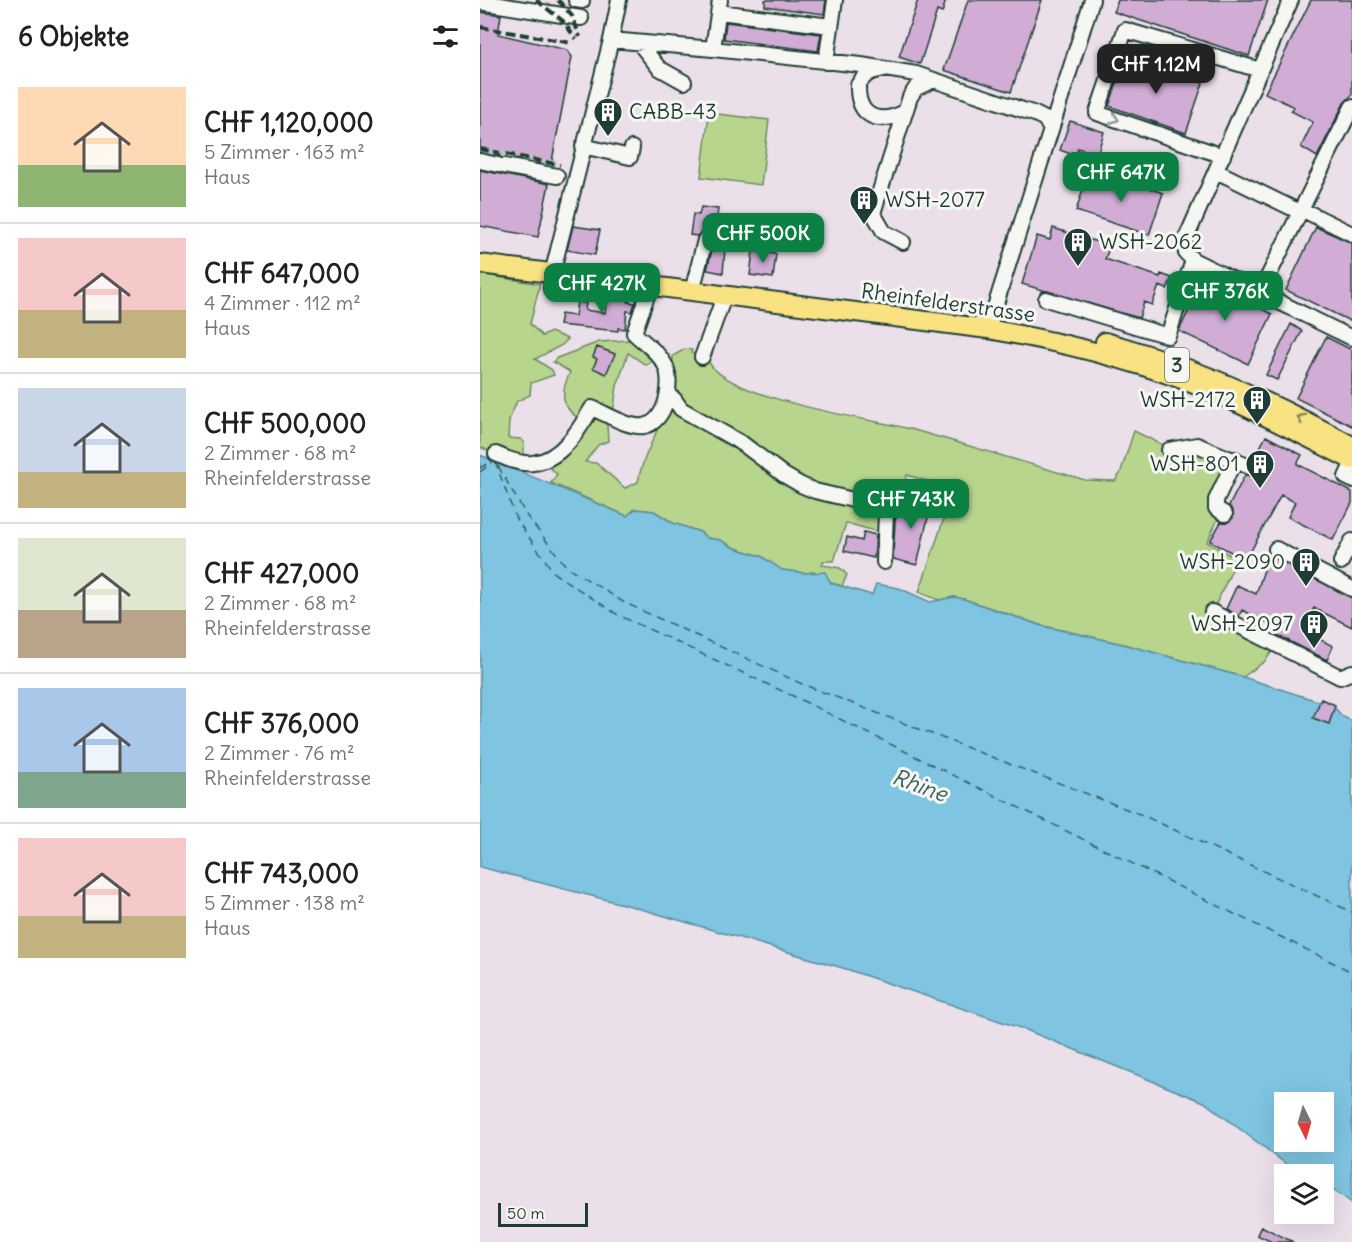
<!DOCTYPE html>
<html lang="de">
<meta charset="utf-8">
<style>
body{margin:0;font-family:Delius,sans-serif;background:#f2f2f2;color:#202124;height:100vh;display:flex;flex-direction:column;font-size:22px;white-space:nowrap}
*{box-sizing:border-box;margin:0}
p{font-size:20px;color:#757577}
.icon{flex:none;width:33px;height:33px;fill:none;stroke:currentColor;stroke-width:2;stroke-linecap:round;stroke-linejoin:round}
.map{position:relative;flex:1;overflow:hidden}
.details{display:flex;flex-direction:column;background:#fff;width:480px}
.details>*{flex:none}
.needle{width:39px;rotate:175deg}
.fabs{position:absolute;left:794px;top:1092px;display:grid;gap:12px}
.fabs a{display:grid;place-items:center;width:60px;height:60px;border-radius:0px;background:#fff;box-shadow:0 6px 24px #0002;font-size:30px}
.scale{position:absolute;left:18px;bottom:15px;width:90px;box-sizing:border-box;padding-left:6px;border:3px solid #1f3d34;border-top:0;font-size:16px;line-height:21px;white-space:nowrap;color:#1f3d34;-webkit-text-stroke:4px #f6f6f2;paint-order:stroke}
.price{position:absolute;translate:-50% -51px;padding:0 14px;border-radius:12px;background:#0b8043;color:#fff;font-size:20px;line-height:39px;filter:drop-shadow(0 2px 3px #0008)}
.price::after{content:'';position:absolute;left:50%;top:36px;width:18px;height:14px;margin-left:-9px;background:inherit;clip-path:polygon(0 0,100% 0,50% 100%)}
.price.on{background:#222;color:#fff}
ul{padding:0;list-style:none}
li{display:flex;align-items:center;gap:18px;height:150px;padding:0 18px}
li+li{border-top:2px solid #e0e0e0}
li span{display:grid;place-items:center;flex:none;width:168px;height:120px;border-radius:0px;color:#555}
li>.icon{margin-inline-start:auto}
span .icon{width:72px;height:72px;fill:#fffc;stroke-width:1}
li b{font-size:26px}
h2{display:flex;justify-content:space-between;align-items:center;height:72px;padding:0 18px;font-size:26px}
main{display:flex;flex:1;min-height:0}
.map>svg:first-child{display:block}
.green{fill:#b8d58d;stroke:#6c8960;stroke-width:1.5}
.water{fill:#7fc4e0;stroke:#598e9b;stroke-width:1.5;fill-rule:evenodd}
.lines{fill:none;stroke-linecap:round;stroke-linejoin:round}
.ferry{stroke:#375f5f;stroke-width:1.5;stroke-dasharray:8 6;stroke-linecap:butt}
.building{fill:#d1add6;stroke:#1f3d34;stroke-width:1.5}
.minor-tunnel{stroke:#c2bfc6;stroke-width:14;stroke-dasharray:14 7;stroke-linecap:butt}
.minor-casing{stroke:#1f3d34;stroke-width:18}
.major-casing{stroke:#1f3d34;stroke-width:22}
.minor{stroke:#f6f6f2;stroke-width:14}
.major{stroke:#f8e281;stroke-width:18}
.rail{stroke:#1f3d34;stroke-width:4;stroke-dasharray:9 4.5;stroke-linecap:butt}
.oneway{stroke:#8a9a93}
.oneway2{stroke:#818757}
.labels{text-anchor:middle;stroke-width:6;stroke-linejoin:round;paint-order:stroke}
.shield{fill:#f6f6f2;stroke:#60746d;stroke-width:1.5}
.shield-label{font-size:20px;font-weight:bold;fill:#1f3d34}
.poi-label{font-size:21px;fill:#1f3d34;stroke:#f6f6f2;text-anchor:end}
.street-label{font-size:21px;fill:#1f3d34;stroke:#f6f6f2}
.water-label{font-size:22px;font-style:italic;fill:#375f5f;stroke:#f6f6f2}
</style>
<main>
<section class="details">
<h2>6 Objekte<svg class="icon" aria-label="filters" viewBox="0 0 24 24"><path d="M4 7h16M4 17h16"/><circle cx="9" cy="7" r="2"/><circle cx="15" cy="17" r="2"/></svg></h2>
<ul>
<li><span style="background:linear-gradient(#ffd9b3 65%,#8fb573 0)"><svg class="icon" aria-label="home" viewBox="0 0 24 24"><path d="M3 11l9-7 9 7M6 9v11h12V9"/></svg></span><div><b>CHF 1,120,000</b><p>5 Zimmer · 163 m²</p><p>Haus</p></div></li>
<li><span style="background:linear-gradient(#f6c9c9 60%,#c2b280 0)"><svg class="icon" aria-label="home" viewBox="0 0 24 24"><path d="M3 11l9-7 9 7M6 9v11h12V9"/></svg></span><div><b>CHF 647,000</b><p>4 Zimmer · 112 m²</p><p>Haus</p></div></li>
<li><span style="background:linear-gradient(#c9d6e8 70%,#c2b280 0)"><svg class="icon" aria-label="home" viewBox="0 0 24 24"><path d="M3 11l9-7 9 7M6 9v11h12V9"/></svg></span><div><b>CHF 500,000</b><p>2 Zimmer · 68 m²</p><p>Rheinfelderstrasse</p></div></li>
<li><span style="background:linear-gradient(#dfe7d0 60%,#b9a48a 0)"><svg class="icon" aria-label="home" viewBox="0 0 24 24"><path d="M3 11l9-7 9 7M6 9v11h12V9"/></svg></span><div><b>CHF 427,000</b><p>2 Zimmer · 68 m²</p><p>Rheinfelderstrasse</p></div></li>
<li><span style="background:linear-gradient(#a9c7e8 70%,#7fa58c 0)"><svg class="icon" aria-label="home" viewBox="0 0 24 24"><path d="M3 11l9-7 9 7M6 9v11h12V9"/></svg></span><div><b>CHF 376,000</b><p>2 Zimmer · 76 m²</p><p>Rheinfelderstrasse</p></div></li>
<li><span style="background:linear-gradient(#f6c9c9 65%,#c2b280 0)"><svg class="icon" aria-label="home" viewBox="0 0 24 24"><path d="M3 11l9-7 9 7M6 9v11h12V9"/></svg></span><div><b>CHF 743,000</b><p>5 Zimmer · 138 m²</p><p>Haus</p></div></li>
</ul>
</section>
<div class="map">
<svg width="872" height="1242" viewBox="0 0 872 1242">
<rect width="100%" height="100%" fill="#ebe0ea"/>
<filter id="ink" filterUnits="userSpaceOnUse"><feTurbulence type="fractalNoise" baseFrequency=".0167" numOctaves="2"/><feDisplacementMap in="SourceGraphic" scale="12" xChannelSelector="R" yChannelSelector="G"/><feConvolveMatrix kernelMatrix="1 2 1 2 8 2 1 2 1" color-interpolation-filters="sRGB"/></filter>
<g filter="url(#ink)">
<path class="green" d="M229,113L289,120L281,185L221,177Z
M0,274L60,284L50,324L62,336L71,332L88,339L82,345L55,359L72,370L74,375L51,383L50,395L37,401L29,420L28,438L41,439L44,442V457L15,454L0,447Z
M149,340L169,351L173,361L166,365L148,353L137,386L134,407L123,421L127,425L128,441L118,445L105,462L116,463L145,488L158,482C161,461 172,444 179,425C187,404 193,378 193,356L205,349L212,350L211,353L227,358C240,399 393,419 434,430C491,446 548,464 605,480L635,481L640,474L654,431L683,445L686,454L712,448L747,465L740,515L727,542L757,559L729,619L793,650L785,661L763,677L643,644L560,625L484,599L474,597L459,600L439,592L474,489L427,475L410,535L366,523L354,561H343L342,565L360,568L367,575L362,586L351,583L335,572L324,573L302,570L281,556L255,548L240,540L227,538L220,532L193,523L174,511L155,509L147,516L71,483L77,474L67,465L104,422C81,409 79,395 90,372L73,362L77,358L119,342Z"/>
<path class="water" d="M0,455L147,516L155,509L174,511L193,523L220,532L227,538L240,540L255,548L281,556L302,570L324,573L345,572L351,583L392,595L396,584L419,588L450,602L474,597L484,599L562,626L643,644L763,677L853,706L863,717L872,721V1203L843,1182V1174H829L814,1170L724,1102L546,1030L366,969L154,907L0,867ZM804,1102H843V1142H804Z"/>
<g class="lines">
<path class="ferry" d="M15,461L36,519L75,574L138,615L315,697L872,972
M18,466L46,515L86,566L143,602L322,684L662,815L872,912
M0,468L11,462
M0,472L14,461"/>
</g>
<path class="building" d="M285,0H346L344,14L285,6Z
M438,0H466L462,13L457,11L440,64L419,57Z
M488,0H562L531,92L464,70Z
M638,0H788L769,56L634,12Z
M831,0H872V95L864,103L837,157L821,147L833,122L811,111L814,107L785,93Z
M0,12L21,15L18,34L87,50L92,57L71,166L0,152Z
M246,22L341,34L338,51L244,39Z
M646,57L723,83L706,133L629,106Z
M590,121L624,132L617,155L598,148L596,156L580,150Z
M0,170L69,184L58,237L0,226Z
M627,174L683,193L669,235L596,211L606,180L623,186Z
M221,207L238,209L234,239L227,231L222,232L217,236L210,235L213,214L219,215Z
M93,226L120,230L115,255L87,250Z
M836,227L872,243V322L806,290Z
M573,228L630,246L625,259L680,277L681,274L692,278L687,289L679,286L672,305L664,302L659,318L542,284L557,236L570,240Z
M233,246L245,248L243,273L227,270Z
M273,251L296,254L293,278L270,275Z
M723,280L792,314L768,364L699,331Z
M127,292L149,294L148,302L155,303L152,312L147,311L145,329L138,328V331L79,325L81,314L95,316L97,302L106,303L105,310L125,313Z
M811,324L822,331L797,380L786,375Z
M846,337L872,350V426L816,398Z
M117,347L135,354L126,374L113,368L117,359L113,357Z
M786,436L822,455L817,464L872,492V503L853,540L808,517L815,502L801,495L766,560L730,541L741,522H748L753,518V511L749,506L765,475L772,476L778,471L779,465L774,459Z
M429,495L452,500L437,565L413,559L415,522L418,507L426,509Z
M384,532L396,535L394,558L364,551L367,537L382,541Z
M789,555L872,598V627L834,608L823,631L853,646L847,660L797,635L800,629L762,610L759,616L746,609L757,585L776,594Z
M841,699L855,705L849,724L833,718Z
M781,1226L813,1242H792L777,1235Z"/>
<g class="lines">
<path class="minor-tunnel" d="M0,153L78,168"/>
<g class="minor-casing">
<path id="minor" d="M96,0L102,1
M811,0L704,243L706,253L713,260L872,338
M0,2L101,18
M239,12L351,26
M131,40L233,49L381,65L436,74L555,114L565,119L570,128
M159,43L179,68L204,82
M233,49L240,0
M346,62L355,0
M400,70C389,71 384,76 378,85C377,118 399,125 425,112
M103,146L150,157L152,148
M743,156L617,113L645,30L780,70
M0,161L18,165
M24,166L77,176
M736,171L820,212
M821,209L872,234
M423,242L404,232L393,213L430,97L436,88L454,80
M71,289L72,274L131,40L139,0
M212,292L225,240
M780,293L872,107
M566,299L688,336L713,260
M508,329L612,0
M222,357L241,305L242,295
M187,397L194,399L201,409L263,444L304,475L321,485L335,491L403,507L406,513L404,562
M689,450L717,445L770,467
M16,454C27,459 41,465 53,463C81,460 99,430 112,408C127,414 148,428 164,426C186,422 193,384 186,367C180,353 164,343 154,333L170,287
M872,464L866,477L872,480
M745,514L736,508V500L755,459
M796,549L872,589
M861,562L872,541
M732,612L860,677L872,672"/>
</g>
<g class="major-casing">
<path id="major" d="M0,264L508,329C581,342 655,359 724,388C775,409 823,435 872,460
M625,342C712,366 793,402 872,446"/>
</g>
<use href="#minor" class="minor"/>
<use href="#major" class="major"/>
<path class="rail" d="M56,0L83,21L96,39
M78,0L92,16L100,37
M0,27L92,43
M0,149L20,153
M26,154L80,165"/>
</g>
<defs><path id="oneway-chevron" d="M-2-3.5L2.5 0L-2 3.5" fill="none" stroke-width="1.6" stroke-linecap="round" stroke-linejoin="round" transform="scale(1.5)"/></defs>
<use class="oneway" href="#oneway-chevron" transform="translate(635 119) rotate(19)"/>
<use class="oneway2" href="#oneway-chevron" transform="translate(821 418) rotate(-153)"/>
</g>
<defs>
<g id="building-pin" transform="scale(1.5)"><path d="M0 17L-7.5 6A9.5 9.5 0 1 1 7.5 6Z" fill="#1f3d34" stroke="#f6f6f2"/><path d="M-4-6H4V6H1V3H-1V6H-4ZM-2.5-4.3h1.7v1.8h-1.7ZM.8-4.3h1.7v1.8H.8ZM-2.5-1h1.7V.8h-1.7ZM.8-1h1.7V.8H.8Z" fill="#fff"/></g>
</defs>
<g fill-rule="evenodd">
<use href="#building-pin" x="128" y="112"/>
<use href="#building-pin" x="384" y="200"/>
<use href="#building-pin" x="598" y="242"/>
<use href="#building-pin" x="777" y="400"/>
<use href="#building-pin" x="780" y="464"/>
<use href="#building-pin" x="826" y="562"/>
<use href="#building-pin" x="834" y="624"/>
</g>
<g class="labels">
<rect class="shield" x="685" y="348" width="24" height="34" rx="4.5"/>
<g class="shield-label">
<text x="697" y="372">3</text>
</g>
<g class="poi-label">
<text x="149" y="119" text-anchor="start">CABB-43</text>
<text x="405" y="207" text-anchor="start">WSH-2077</text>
<text x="619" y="249" text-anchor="start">WSH-2062</text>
<text x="756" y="407">WSH-2172</text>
<text x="759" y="471">WSH-801</text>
<text x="805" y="569">WSH-2090</text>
<text x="813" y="631">WSH-2097</text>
</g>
<g class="street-label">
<text transform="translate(468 303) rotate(8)" y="7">Rheinfelderstrasse</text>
</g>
<g class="water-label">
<text transform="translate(440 785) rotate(20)" y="8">Rhine</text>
</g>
</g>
</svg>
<div class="fabs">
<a><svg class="needle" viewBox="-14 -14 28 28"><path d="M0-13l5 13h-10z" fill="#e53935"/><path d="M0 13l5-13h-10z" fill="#757577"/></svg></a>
<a><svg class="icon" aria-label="layers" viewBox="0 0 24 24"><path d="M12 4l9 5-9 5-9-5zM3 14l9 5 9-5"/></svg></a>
</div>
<div class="scale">50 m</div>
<b class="price on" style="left:676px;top:95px">CHF 1.12M</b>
<b class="price" style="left:641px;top:203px">CHF 647K</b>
<b class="price" style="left:283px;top:264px">CHF 500K</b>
<b class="price" style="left:122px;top:314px">CHF 427K</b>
<b class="price" style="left:745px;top:322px">CHF 376K</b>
<b class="price" style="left:431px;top:530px">CHF 743K</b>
</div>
</main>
